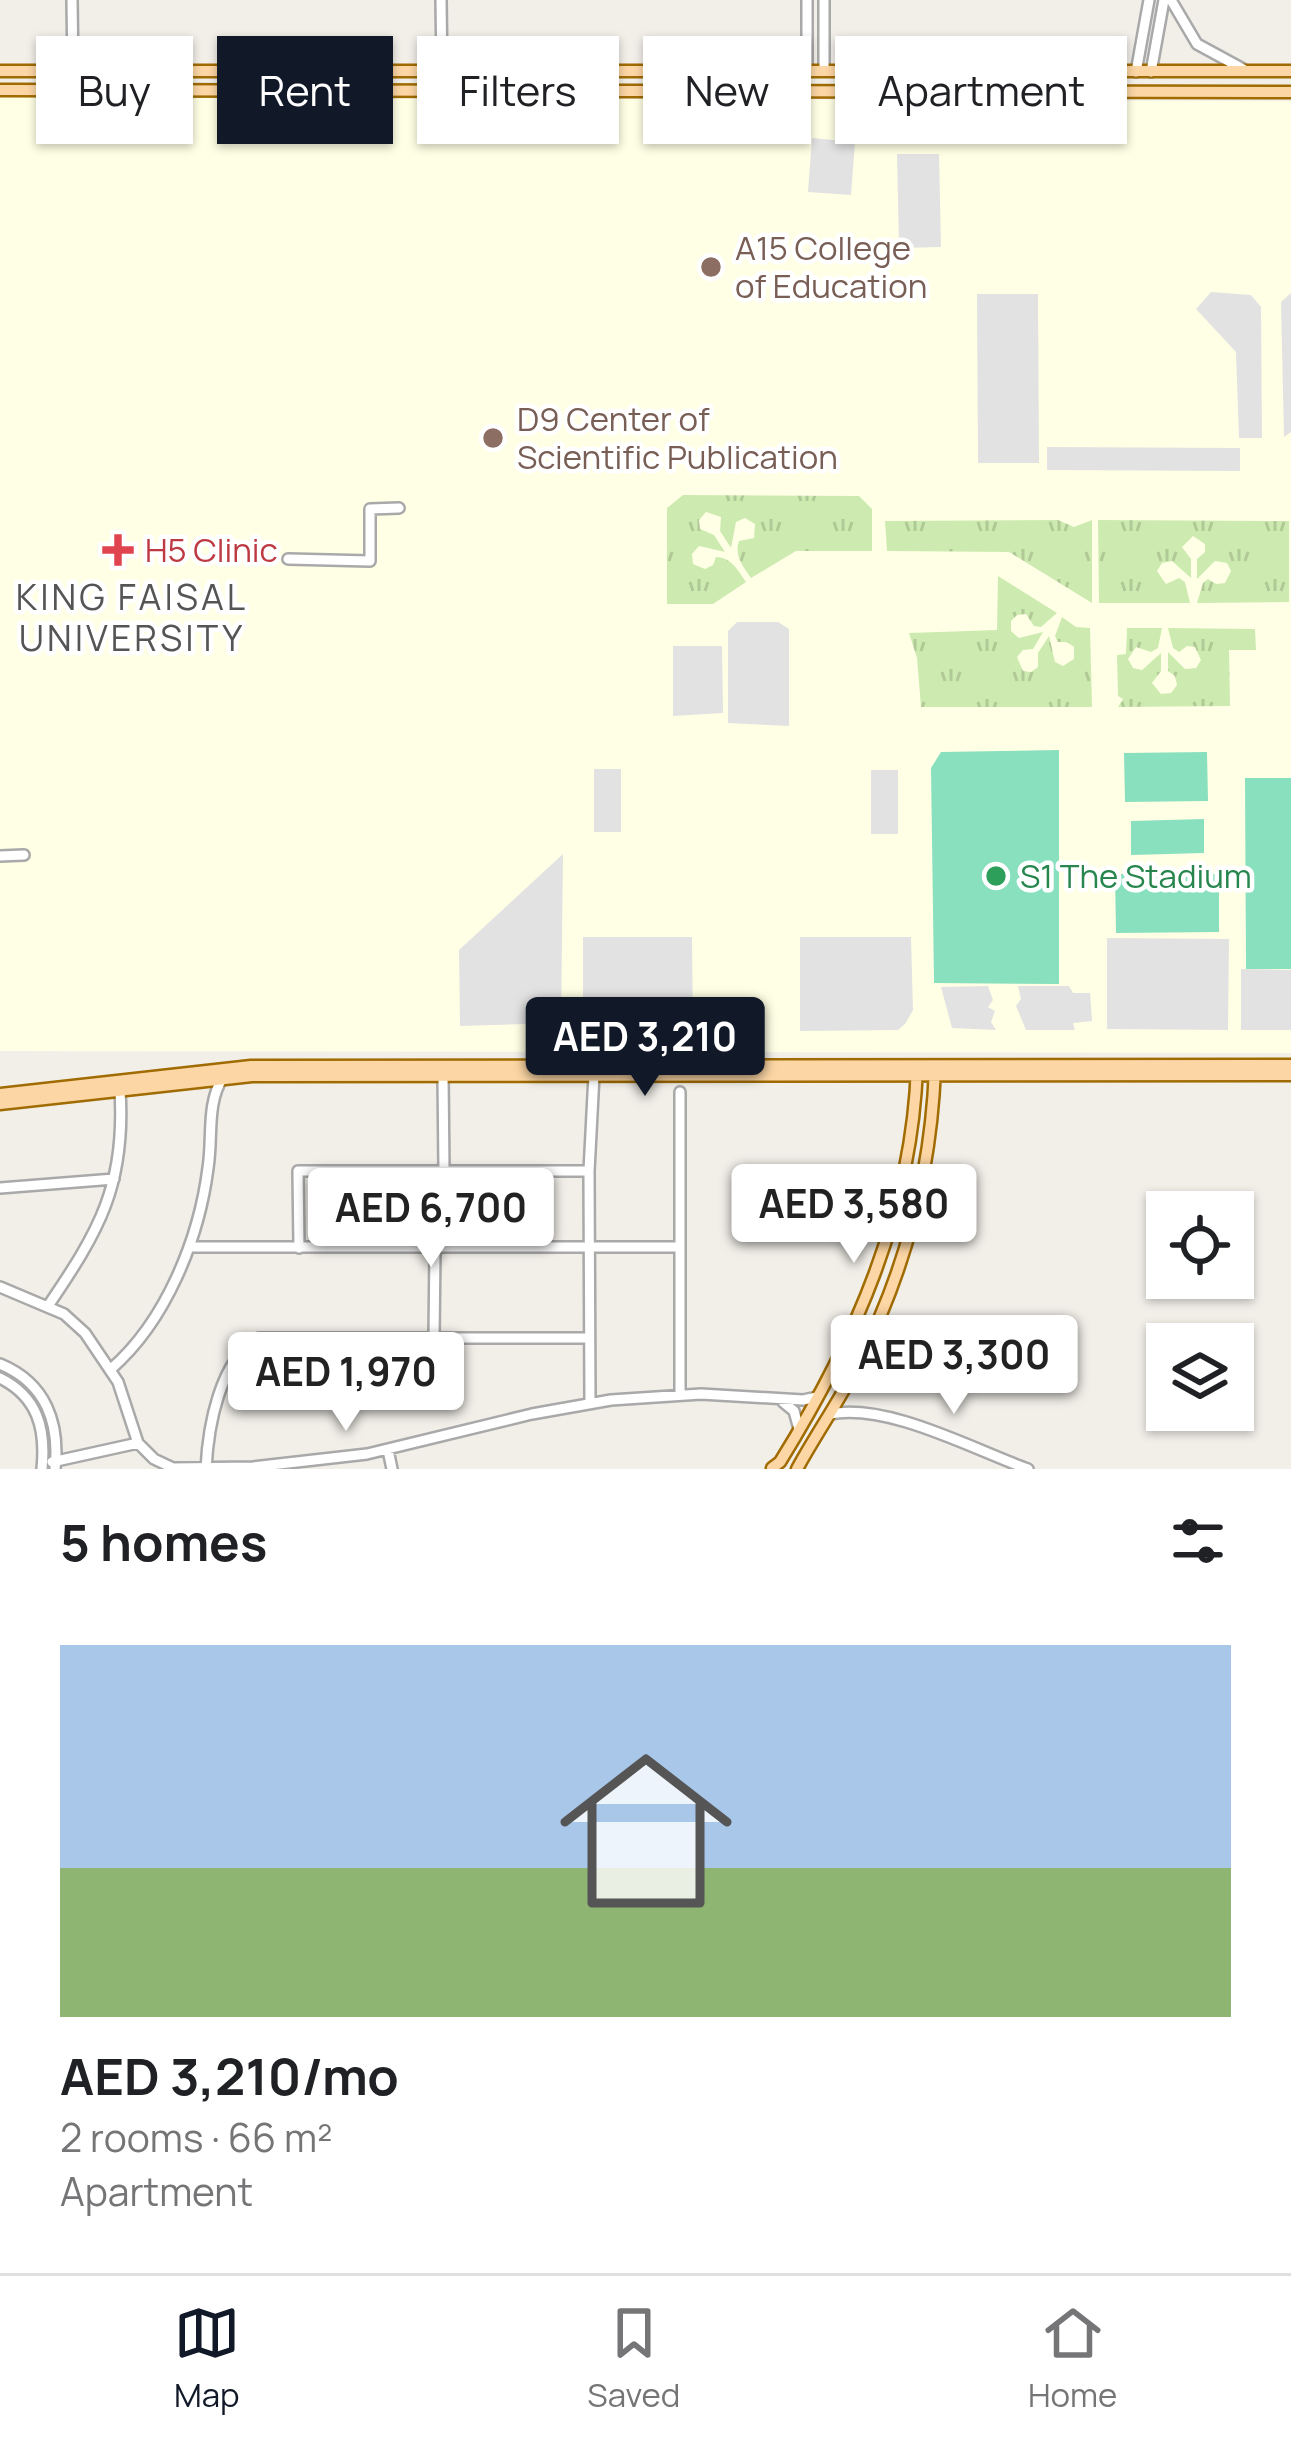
<!DOCTYPE html>
<meta charset="utf-8">
<style>
body{margin:0;font-family:Manrope,sans-serif;background:#f6f6f6;color:#202124;height:100vh;display:flex;flex-direction:column;font-size:45px;white-space:nowrap}
*{box-sizing:border-box;margin:0}
p{font-size:39px;color:#757577}
.icon{flex:none;width:66px;height:66px;fill:none;stroke:currentColor;stroke-width:2;stroke-linecap:round;stroke-linejoin:round}
.map{position:relative;height:1469px;overflow:hidden}
.sheet{display:flex;flex-direction:column;background:#fff;flex:1}
.sheet>*{flex:none}
.hud{position:absolute;left:36px;top:36px;width:1221px;height:108px;display:flex;gap:24px}
.buttons{position:absolute;left:1146px;top:1191px;display:grid;gap:24px}
.buttons a{display:grid;place-items:center;width:108px;height:108px;border-radius:0px;background:#fff;box-shadow:0 3px 9px #0004;font-size:60px}
.price{position:absolute;translate:-50% -102px;padding:0 27px;border-radius:12px;background:#fff;color:#222;font-size:39px;line-height:78px;filter:drop-shadow(0 3px 6px #0008)}
.price::after{content:'';position:absolute;left:50%;top:72px;width:36px;height:27px;margin-left:-18px;background:inherit;clip-path:polygon(0 0,100% 0,50% 100%)}
.price.active{background:#111827;color:#fff}
ul{padding:0;list-style:none}
li{display:grid;align-content:center;gap:24px;height:636px;padding:0 60px}
li+li{border-top:3px solid #e0e0e0}
li span{display:grid;place-items:center;height:372px;border-radius:0px;color:#555}
li>.icon{margin-inline-start:auto}
span .icon{width:216px;height:216px;fill:#fffc;stroke-width:1}
li b{font-size:51px}
h2{display:flex;justify-content:space-between;align-items:center;height:144px;padding:0 60px;font-size:51px}
.pill{padding:0 42px;border-radius:0px;background:#fff;box-shadow:0 3px 9px #0004;font-size:42px;line-height:108px}
.pill.active{background:#111827;color:#fff}
.tab-bar{display:flex;justify-content:space-around;align-items:center;height:168px;border-top:3px solid #e0e0e0;background:#fff;font-size:33px;color:#757577}
.tab-bar a{display:grid;justify-items:center;gap:6px}
.tab-bar .active{color:#111827}
.map>svg:first-child{display:block}
.education{fill:#ffffe5}
.grass{fill:url(#grass-tufts)}
.pitch{fill:#88e0be}
.parking{fill:#e2e2e2}
.lines{fill:none;stroke-linecap:round;stroke-linejoin:round}
.minor-casing{stroke:#a9a9a9;stroke-width:14}
.major-casing{stroke:#a06b00;stroke-width:15}
.minor{stroke:#fff;stroke-width:9}
.major{stroke:#fcd6a4;stroke-width:10}
.education-dot{fill:#8d6e63;stroke:#fff;stroke-width:4.5}
.health-dot{fill:#e0444e;stroke:#fff;stroke-width:4.5}
.leisure-dot{fill:#2e9e5b;stroke:#fff;stroke-width:4.5}
.labels{text-anchor:middle;stroke-width:9;stroke-linejoin:round;paint-order:stroke}
.education-label{font-size:33px;fill:#785e54;stroke:#fff;text-anchor:start}
.health-label{font-size:33px;fill:#be3a42;stroke:#fff;text-anchor:start}
.leisure-label{font-size:33px;fill:#27864d;stroke:#fff;text-anchor:start}
.neighbourhood-label{font-size:36px;letter-spacing:3px;fill:#555;stroke:#fff}
</style>
<div class="map">
<svg width="1291" height="1469" viewBox="0 0 1291 1469">
<defs>
<pattern id="grass-tufts" width="24" height="20" patternUnits="userSpaceOnUse" patternTransform="scale(3)"><rect width="24" height="20" fill="#cdebb0"/><path d="M3 7l-1-3M5 7V3M7 7l1-3M15 17l-1-3M17 17v-4M19 17l1-3" fill="none" stroke="#b0c997"/></pattern>
</defs>
<rect width="100%" height="100%" fill="#f2efe9"/>
<path class="education" d="M0,97L1291,101V1053L0,1051Z"/>
<path class="grass" d="M683,495L859,496L872,509V551H796L751,578C743,566 734,557 739,541L754,538L755,524L745,518L736,522L731,548L720,531L721,517L706,512L699,520L700,529L714,535L725,552L699,546L692,554L693,564L705,569L713,565L716,557C732,558 737,569 746,582L713,604H667V508Z
M1058,520L1074,527L1092,520V603L1009,552L887,551L885,521Z
M1098,520L1289,521V602L1197,603L1203,583L1208,579L1216,584L1225,583L1231,571L1227,563L1215,561L1197,579V559L1205,552V544L1193,536L1182,547L1191,559V578L1172,561L1162,563L1157,571L1166,584L1179,578L1185,582L1190,603H1099Z
M998,576L1057,613L1041,627L1034,626L1026,614L1017,615L1011,621V631L1019,638L1043,632L1033,649L1023,650L1017,657L1023,671L1031,672L1038,667V653L1049,636L1055,662L1063,666L1074,659V647L1067,642H1058L1055,636L1062,617L1076,627L1090,628L1092,707H921L917,658L909,633L997,630Z
M1127,628H1162L1158,648L1151,652L1136,647L1128,659L1133,668L1142,670L1161,653V671L1152,683L1161,694L1171,693L1177,685L1175,676L1168,671V652L1185,669L1196,668L1201,660L1195,647L1187,646L1179,652L1173,648L1168,628L1255,629L1256,650H1229L1230,706L1118,707L1123,699L1118,696L1117,655L1126,654Z"/>
<path class="pitch" d="M1059,750V984L934,983L931,768L941,752Z
M1207,752L1208,801L1125,802L1124,753Z
M1245,778H1291V969H1246Z
M1204,819V853L1131,855V821Z
M1115,874H1219V932L1116,933Z"/>
<path class="parking" d="M812,138L855,142L851,195L808,192Z
M939,154L941,247L899,248L897,154Z
M1211,292L1251,295L1261,307L1262,438H1239L1236,352L1196,309Z
M1291,293V432L1284,437L1281,302Z
M977,294H1038L1039,463H978Z
M1047,447L1240,448V471L1047,470Z
M737,622H778L789,629V726L728,723V631Z
M673,646H722L723,713L673,716Z
M594,769H621V832H594Z
M871,770H898V834H871Z
M563,854L561,1023L460,1026L459,950Z
M583,937H692L693,1032L583,1031Z
M800,937H911L913,1010L905,1024L898,1030L800,1031Z
M1107,938L1229,939L1228,1030L1107,1029Z
M1241,969L1291,970V1030H1241Z
M988,986L993,1000L988,1007L995,1011L991,1022L996,1030L952,1028L941,987Z
M1018,986H1069L1073,993H1090L1092,1021L1073,1023L1075,1030H1026L1016,1006L1021,999Z"/>
<g class="lines">
<g class="minor-casing">
<path id="minor" d="M72,0L73,71
M441,0L442,71
M824,0V69
M1171,0L1197,44L1243,69
M807,70V0
M1136,72L1149,0
M1151,72L1164,0
M288,559L370,561V509L399,508
M0,856L24,855
M443,1076L444,1171
M0,1188L114,1179
M189,1247H680
M299,1248L298,1171H589
M0,1287L64,1314L85,1333L118,1382L138,1443L154,1459L173,1468L253,1467L367,1454L532,1414L611,1400L701,1394L803,1400L817,1397
M48,1306C99,1231 126,1185 120,1091
M434,1338L435,1248
M0,1364C46,1383 60,1423 55,1469
M111,1369C166,1321 199,1239 208,1168C213,1137 206,1104 223,1077
M0,1378C38,1397 46,1429 42,1469
M680,1395V1092
M783,1402L794,1411L799,1429
M590,1403L589,1171L594,1075
M830,1414C889,1403 972,1449 1028,1469
M388,1450L392,1469
M52,1462L138,1443
M206,1469C208,1428 219,1360 259,1338H589"/>
</g>
<g class="major-casing">
<path id="major" d="M0,71H1291
M0,90L1291,92
M0,1094L251,1066L1291,1065
M0,1104L252,1076L1291,1075
M772,1468L780,1462C855,1341 912,1211 917,1067
M797,1469C816,1434 840,1400 858,1364C905,1272 931,1172 935,1069"/>
</g>
<use href="#minor" class="minor"/>
<use href="#major" class="major"/>
</g>
<g class="education-dot">
<circle cx="711" cy="267" r="12"/>
<circle cx="493" cy="438" r="12"/>
</g>
<path class="health-dot" d="M112 532h12v12h12v12h-12v12h-12v-12h-12v-12h12z"/>
<circle class="leisure-dot" cx="996" cy="876" r="12"/>
<g class="labels">
<g class="education-label">
<text x="735" y="260">A15 College<tspan x="735" dy="38">of Education</tspan></text>
<text x="517" y="431">D9 Center of<tspan x="517" dy="38">Scientific Publication</tspan></text>
</g>
<g class="health-label">
<text x="145" y="562">H5 Clinic</text>
</g>
<g class="leisure-label">
<text x="1020" y="888">S1 The Stadium</text>
</g>
<g class="neighbourhood-label">
<text x="132" y="610">KING FAISAL<tspan x="132" dy="41">UNIVERSITY</tspan></text>
</g>
</g>
</svg>
<div class="buttons">
<a><svg class="icon" aria-label="locate" viewBox="0 0 24 24"><circle cx="12" cy="12" r="6"/><path d="M12 2v4M12 18v4M2 12h4M18 12h4"/></svg></a>
<a><svg class="icon" aria-label="layers" viewBox="0 0 24 24"><path d="M12 4l9 5-9 5-9-5zM3 14l9 5 9-5"/></svg></a>
</div>
<b class="price active" style="left:645px;top:1099px">AED 3,210</b>
<b class="price" style="left:854px;top:1266px">AED 3,580</b>
<b class="price" style="left:431px;top:1270px">AED 6,700</b>
<b class="price" style="left:954px;top:1417px">AED 3,300</b>
<b class="price" style="left:346px;top:1434px">AED 1,970</b>
<div class="hud">
<a class="pill">Buy</a>
<a class="pill active">Rent</a>
<a class="pill">Filters</a>
<a class="pill">New</a>
<a class="pill">Apartment</a>
</div>
</div>
<section class="sheet">
<h2>5 homes<svg class="icon" aria-label="filters" viewBox="0 0 24 24"><path d="M4 7h16M4 17h16"/><circle cx="9" cy="7" r="2"/><circle cx="15" cy="17" r="2"/></svg></h2>
<ul>
<li><span style="background:linear-gradient(#a9c7e8 60%,#8fb573 0)"><svg class="icon" aria-label="home" viewBox="0 0 24 24"><path d="M3 11l9-7 9 7M6 9v11h12V9"/></svg></span><div><b>AED 3,210/mo</b><p>2 rooms · 66 m²</p><p>Apartment</p></div></li>
</ul>
</section>
<nav class="tab-bar">
<a class="active"><svg class="icon" aria-label="map" viewBox="0 0 24 24"><path d="M3 6l6-2 6 2 6-2v14l-6 2-6-2-6 2zM9 4v14M15 6v14"/></svg>Map</a>
<a><svg class="icon" aria-label="saved" viewBox="0 0 24 24"><path d="M7 4h10v16l-5-4-5 4z"/></svg>Saved</a>
<a><svg class="icon" aria-label="home" viewBox="0 0 24 24"><path d="M3 11l9-7 9 7M6 9v11h12V9"/></svg>Home</a>
</nav>
